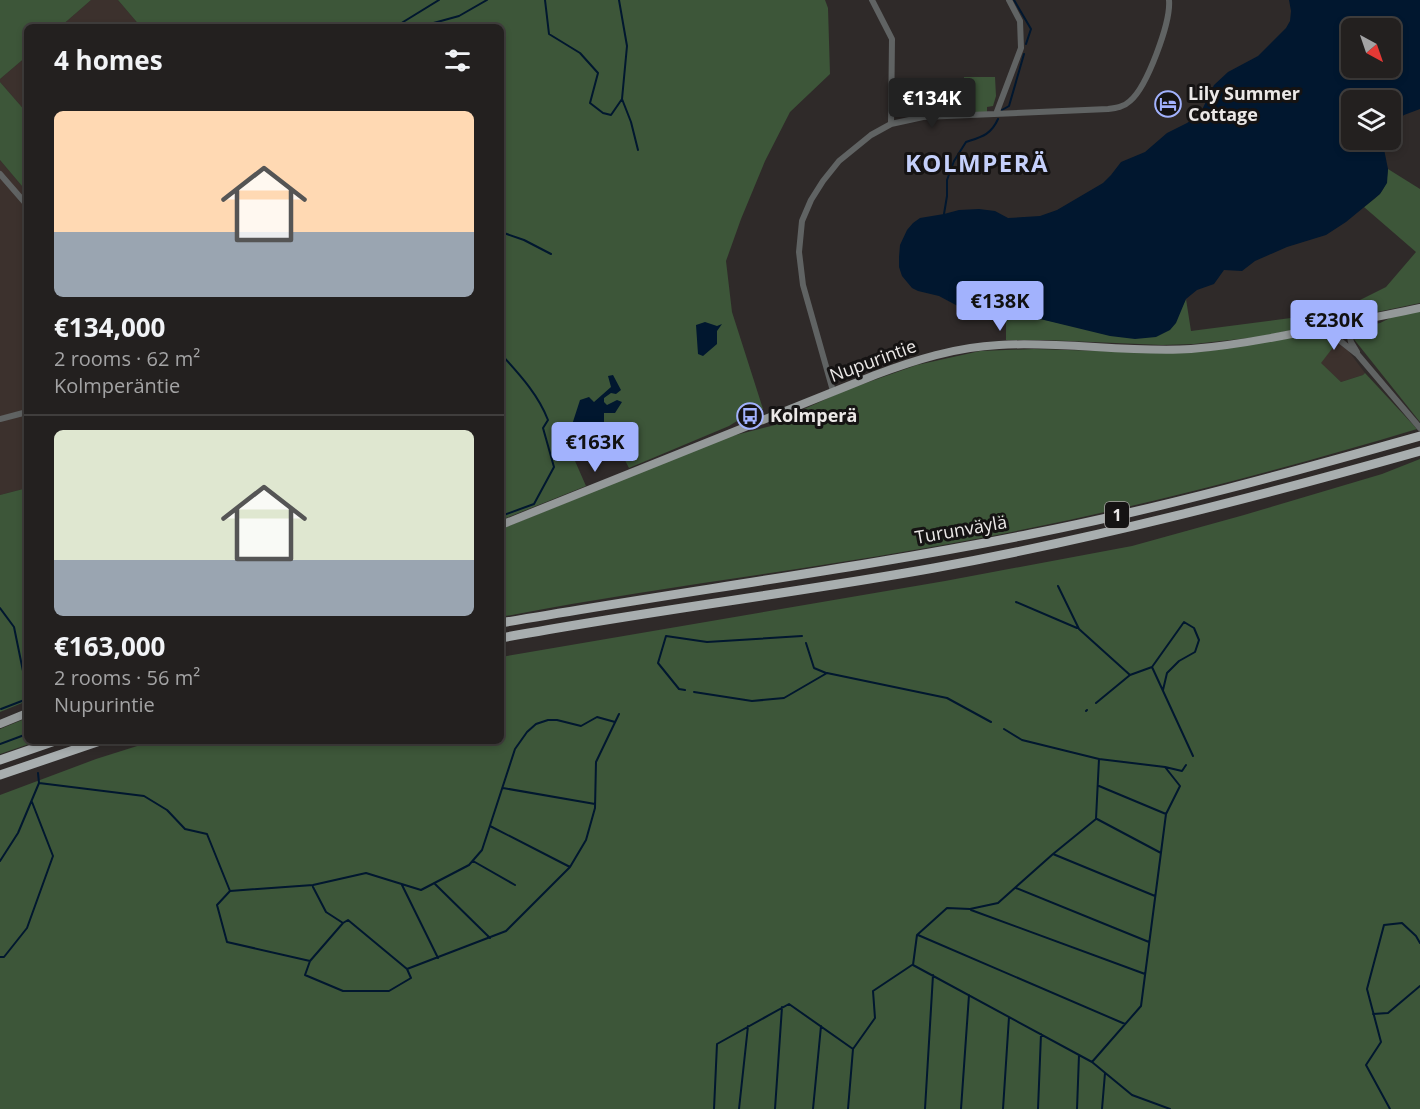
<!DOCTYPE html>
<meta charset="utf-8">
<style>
body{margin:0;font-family:"Open Sans",sans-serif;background:#2b2828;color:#f1f3f6;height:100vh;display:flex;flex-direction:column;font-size:22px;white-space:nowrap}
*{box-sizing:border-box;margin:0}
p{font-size:20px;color:#a3a3a4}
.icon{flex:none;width:33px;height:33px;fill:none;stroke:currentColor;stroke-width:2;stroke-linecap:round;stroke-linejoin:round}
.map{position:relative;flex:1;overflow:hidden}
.sheet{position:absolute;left:24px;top:24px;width:480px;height:720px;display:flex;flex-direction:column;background:#23201f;border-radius:9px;box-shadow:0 3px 9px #0003,0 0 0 2px #403e3d}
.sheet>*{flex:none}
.needle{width:39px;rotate:140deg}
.tools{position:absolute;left:1341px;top:18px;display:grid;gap:12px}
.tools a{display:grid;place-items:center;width:60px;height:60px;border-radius:9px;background:#23201f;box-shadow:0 3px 9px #0003,0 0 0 2px #403e3d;font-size:30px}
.price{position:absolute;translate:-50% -51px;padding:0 14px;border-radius:6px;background:#a2b2fd;color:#111;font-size:20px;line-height:39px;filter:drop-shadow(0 2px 3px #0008)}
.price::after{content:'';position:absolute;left:50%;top:36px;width:18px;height:14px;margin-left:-9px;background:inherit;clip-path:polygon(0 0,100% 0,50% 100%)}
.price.active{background:#222;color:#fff}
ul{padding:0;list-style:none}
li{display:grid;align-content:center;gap:12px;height:318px;padding:0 30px}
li+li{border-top:2px solid #403e3d}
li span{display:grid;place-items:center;height:186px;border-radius:9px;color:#555}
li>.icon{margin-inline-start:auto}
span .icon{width:108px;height:108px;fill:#fffc;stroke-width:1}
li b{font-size:26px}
h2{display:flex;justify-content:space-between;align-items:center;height:72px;padding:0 30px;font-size:26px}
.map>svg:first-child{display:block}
.built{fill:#3c312d}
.green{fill:#3d5639}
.water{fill:#01172f;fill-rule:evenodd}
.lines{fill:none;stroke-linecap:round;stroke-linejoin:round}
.stream{stroke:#01172f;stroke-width:2}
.minor{stroke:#606363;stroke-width:6}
.major{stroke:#949999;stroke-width:8}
.highway{stroke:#a8aeaf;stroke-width:9}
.labels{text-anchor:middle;stroke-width:6;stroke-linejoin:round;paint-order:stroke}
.shield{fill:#151313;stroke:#aba8a7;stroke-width:1.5}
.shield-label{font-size:16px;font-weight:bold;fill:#ebe8e7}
.poi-label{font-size:18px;font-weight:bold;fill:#ebe8e7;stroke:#151313;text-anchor:start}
.street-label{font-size:18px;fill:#ebe8e7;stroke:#151313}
.district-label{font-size:24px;font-weight:bold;letter-spacing:1.5px;fill:#c5d0fb;stroke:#151313}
</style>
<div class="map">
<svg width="1420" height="1109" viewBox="0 0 1420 1109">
<rect width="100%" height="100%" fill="#2f2a29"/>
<path class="built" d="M91,0H118L141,27H60Z
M27,56V113L0,82V79Z
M0,160L27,192V488L0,495Z
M1338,341L1347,349L1365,373L1363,375L1341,382L1320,363Z"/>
<path class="green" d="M0,0H91L60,27H27V56L0,79Z
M118,0H825L828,8L830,74L790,112L765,161L741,219L726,261L732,312L763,409L745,416L729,426L629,468L611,433L568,445L586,486L501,520V27H141Z
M964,77H995L996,96L993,106L987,107V112L964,113Z
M0,82L27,113V192L0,160Z
M1388,169L1420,189V303L1258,337L1194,344L1162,345L1045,340H1006V308L1036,318L1073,326L1182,307L1186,299L1191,331L1336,312L1386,287L1416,252L1364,207C1381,194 1386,191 1388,169Z
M1420,311V422L1353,338L1354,333L1360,327L1380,323L1394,316Z
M1317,334L1338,341L1321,363L1341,382L1363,375L1365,373L1417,429C1252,479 1084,521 914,550C777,574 638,590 501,617V529L728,437L775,425L801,412L802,410L846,390L917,365L980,351L1034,349L1168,353L1208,351Z
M1420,459V1109H0V795L96,759L153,741H501V657L945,581L1132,546L1244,515L1382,474Z
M27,488V701L0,712V495Z
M27,718V741H38L0,754V729Z"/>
<path class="water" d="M1289,0H1420V109L1404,115L1391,127L1390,100H1352V140H1385L1384,149L1388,169L1387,183L1380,194L1346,222L1326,235L1287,247L1255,261L1242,271L1224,270L1214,284L1197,290L1186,299L1176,323L1170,330L1156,337L1135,339L1110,336L1036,318L1006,308L976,312L967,311L939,296L918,291L912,288L902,276L899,267V257L900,245L907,230L913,223L920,218L944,214L959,210L979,209L995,211L1008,218L1040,216L1057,210L1103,183L1111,175L1121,162L1145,152L1167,133L1187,123L1200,114L1214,85L1228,72L1258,56L1286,28L1290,21L1291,11ZM1390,28V68H1352V28Z
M705,322L717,326L722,324L717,331V344L703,356L698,354L696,325Z
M613,375L621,390L616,394L611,393L604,398V402L607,405L617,400L622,402L615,413H604V425H600L596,428L577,435L570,431L580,400L589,397L594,402L611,387L608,376Z"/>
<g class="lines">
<path class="stream" d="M545,0L549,34L580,53L598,73L590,103L603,113L611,115L622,99
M619,0L627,46L622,99L631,122L638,150
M1014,0L1031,29L1026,44
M395,27L439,0
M419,27L459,16L487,0
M1002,110L1009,106L1024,54
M944,214L947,196V180L954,161L966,142C981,137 991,135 998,119
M501,232L524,240L551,254
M501,354C519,374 538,394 548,420L543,428L554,467L534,504L501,516
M1058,586L1079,629L1130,675
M1016,602L1077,628
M0,608L14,627L23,671L27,679
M806,643L814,668L826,673
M685,690L679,689L658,663L666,636L707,642L802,636
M1163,690L1167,673L1179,661L1195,652L1199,640L1194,628L1184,622L1152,667L1193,756
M694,692L752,701L784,698L827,673L947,698L991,722
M1096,703L1130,675L1152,667
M1,709L27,699
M1086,711L1087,710
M1004,729L1022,740L1099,759
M29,741L30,743
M0,744L27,734
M1165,767L1182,771L1186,765
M38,773L39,783
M39,783L144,796L167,810L185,829L207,834L230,891
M1099,786L1166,814
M503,788L595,804
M1097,819L1161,853
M490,826L570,867
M1053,854L1155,896
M0,861L18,833L39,783
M473,861L515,885
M434,883L490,938
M402,885L438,958
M313,887L326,912L343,923L348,920L407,969
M1016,888L1149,942
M230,891L217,905L227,942L310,961L305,975L343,991H389L411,978L407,969L506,931L570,867L586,840L595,808L596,762L619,714
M230,891L313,885L366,873L421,890L469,865L482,850L515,749L527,732L536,724L548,720H557L581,726L597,717L615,722
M971,910L1145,974
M918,935L1125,1024
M0,957H4L27,928L53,856L32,802
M310,961L343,923
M1373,1014L1388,1013L1420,986
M1092,1062L1141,1006L1166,814L1180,786L1165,767L1099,759L1096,819L1053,854L998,903L970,909L947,908L917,935L913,965L1092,1062L1132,1095L1170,1109
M714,1109L717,1044L789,1004L853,1049L875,1018L873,991L912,965
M739,1109L748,1026
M775,1109L782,1007
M813,1109L821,1026
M848,1109L853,1049
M925,1109L933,975
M961,1109L969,995
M1003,1109L1009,1017
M1038,1109L1041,1034
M1077,1109L1079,1055
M1102,1109L1105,1073
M1390,1109L1366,1065L1381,1042L1367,989L1384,925L1402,923L1416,936L1420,943"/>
<path class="minor" d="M872,0L892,39L891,124
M996,114L1021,48L1020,21L1009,0
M0,174L27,205
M1347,323L1351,342L1357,352
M1324,328L1358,355L1420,428
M833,391L803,285L799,252L802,221L811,200L823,181L839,161L871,135L891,124L923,117L1108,109C1116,108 1124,107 1130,101C1147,87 1171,22 1169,0
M0,419L27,412"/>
<path class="major" d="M501,525L875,375C915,360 956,347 999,345C1063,341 1127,353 1191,349C1241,345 1290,335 1339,324C1366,319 1393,314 1420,308
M0,724L27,713"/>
<path class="highway" d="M501,623C678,592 855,569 1031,534C1163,508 1292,472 1420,436
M501,638C645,611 790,594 934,568C1098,538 1260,496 1420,451
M0,760L55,741
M0,775L100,741"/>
</g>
<defs>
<g id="hotel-ring" transform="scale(1.35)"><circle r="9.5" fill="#151313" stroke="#a2b2fd" stroke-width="1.5"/><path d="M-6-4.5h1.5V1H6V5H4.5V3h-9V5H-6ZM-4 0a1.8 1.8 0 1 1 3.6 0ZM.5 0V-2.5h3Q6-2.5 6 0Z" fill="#a2b2fd"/></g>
<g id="bus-ring" transform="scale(1.35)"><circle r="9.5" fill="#151313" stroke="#a2b2fd" stroke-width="1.5"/><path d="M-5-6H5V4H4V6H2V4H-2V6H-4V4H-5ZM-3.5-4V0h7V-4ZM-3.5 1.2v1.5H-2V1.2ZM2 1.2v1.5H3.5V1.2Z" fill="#a2b2fd"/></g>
</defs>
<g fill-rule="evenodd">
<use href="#hotel-ring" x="1168" y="104"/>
<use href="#bus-ring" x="750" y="416"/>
</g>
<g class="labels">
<rect class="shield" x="1105" y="502" width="24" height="26" rx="4.5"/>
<g class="shield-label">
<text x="1117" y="521">1</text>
</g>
<g class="poi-label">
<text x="1188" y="100">Lily Summer<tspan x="1188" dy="21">Cottage</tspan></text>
<text x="770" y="422">Kolmperä</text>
</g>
<g class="street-label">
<text transform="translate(873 361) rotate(-20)" y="6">Nupurintie</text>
<text transform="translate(961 530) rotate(-10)" y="6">Turunväylä</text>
</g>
<g class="district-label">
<text x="977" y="172">KOLMPERÄ</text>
</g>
</g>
</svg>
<div class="tools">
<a><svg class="needle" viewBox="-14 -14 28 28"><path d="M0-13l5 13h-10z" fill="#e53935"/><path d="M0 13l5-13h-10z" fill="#a3a3a4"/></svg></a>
<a><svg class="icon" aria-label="layers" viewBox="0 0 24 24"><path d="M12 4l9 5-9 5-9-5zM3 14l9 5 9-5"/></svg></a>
</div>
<b class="price active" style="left:932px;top:129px">€134K</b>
<b class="price" style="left:1000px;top:332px">€138K</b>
<b class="price" style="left:1334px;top:351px">€230K</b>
<b class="price" style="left:595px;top:473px">€163K</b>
<section class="sheet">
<h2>4 homes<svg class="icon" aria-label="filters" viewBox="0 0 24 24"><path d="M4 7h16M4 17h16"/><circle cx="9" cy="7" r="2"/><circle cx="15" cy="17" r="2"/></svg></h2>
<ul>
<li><span style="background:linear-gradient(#ffd9b3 65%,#9aa5b1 0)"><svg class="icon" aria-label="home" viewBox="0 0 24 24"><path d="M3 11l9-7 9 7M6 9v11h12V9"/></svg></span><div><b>€134,000</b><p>2 rooms · 62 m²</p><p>Kolmperäntie</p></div></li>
<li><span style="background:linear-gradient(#dfe7d0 70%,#9aa5b1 0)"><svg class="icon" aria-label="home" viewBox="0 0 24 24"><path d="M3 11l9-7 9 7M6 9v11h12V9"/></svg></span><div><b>€163,000</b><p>2 rooms · 56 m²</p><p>Nupurintie</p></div></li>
</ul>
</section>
</div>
